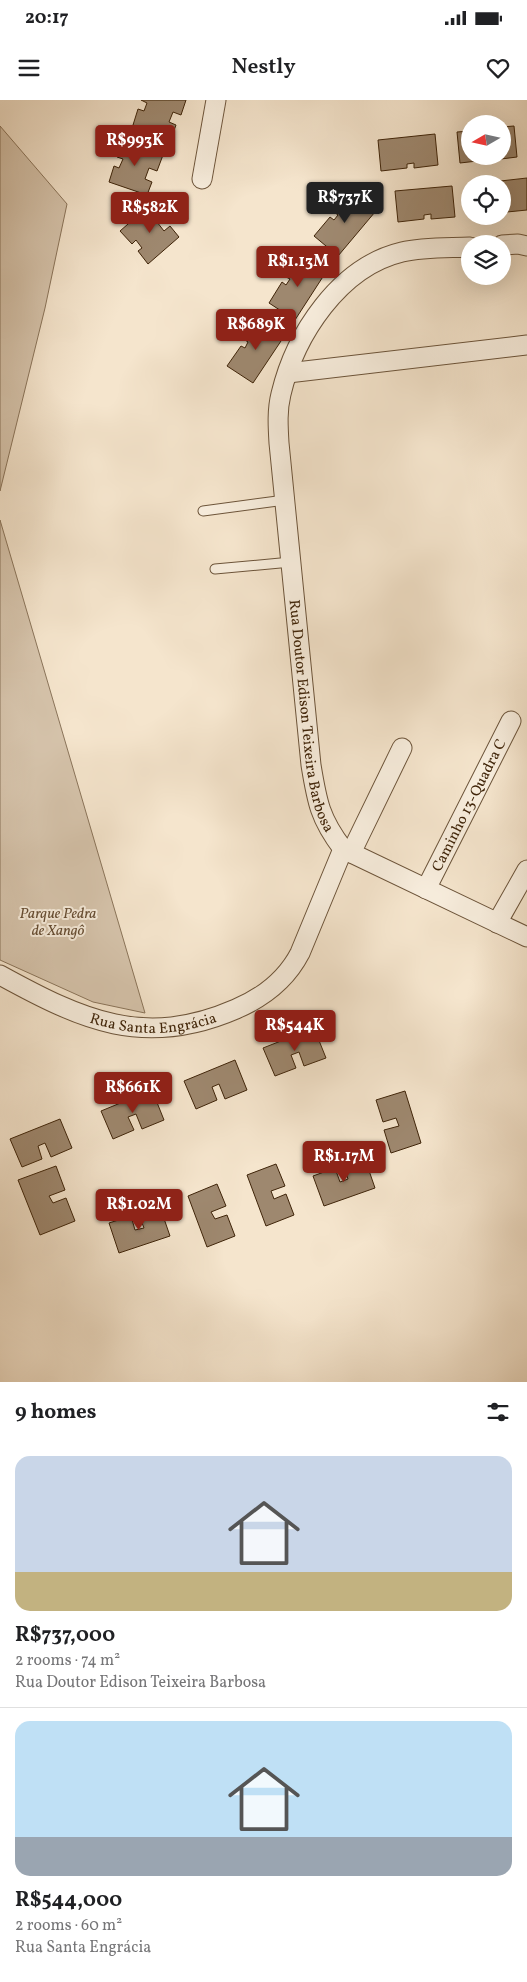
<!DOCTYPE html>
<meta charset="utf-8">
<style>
body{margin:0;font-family:Vollkorn,serif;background:#f6f6f6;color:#202124;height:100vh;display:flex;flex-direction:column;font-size:19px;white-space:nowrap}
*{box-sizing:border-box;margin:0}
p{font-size:16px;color:#757577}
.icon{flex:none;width:28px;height:28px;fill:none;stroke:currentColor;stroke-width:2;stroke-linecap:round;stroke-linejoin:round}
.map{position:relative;height:1282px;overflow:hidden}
.details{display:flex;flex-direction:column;background:#fff;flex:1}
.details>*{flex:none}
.needle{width:32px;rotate:261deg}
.fabs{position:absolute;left:461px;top:15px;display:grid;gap:10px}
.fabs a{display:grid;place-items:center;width:50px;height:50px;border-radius:50%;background:#fff;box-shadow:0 5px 20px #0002;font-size:25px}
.price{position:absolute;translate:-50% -42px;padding:0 11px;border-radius:5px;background:#8f2418;color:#fff;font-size:16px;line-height:32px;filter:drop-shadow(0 1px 2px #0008)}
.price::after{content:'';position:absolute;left:50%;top:30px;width:15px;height:11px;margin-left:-8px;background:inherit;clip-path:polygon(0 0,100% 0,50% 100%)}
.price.current{background:#222;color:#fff}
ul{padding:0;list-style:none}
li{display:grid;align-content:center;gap:10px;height:265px;padding:0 15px}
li+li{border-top:1px solid #e0e0e0}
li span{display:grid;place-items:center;height:155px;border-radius:15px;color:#555}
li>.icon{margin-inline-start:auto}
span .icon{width:90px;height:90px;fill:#fffc;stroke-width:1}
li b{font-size:21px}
h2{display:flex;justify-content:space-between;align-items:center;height:60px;padding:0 15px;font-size:21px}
.status{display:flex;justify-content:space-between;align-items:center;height:35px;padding:0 25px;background:#fff;direction:ltr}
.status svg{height:14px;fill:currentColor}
header{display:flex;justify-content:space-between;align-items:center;height:65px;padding:0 15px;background:#fff;font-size:22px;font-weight:600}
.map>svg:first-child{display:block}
.green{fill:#d6c4ac;stroke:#8a745a}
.building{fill:#9e886f;stroke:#3f2409}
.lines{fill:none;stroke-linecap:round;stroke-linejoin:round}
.service-casing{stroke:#6c543a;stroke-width:11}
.minor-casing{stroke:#6c543a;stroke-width:21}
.service{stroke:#f8eede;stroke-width:9}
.minor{stroke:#f8eede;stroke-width:19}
.labels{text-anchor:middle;stroke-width:4;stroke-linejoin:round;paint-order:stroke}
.street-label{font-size:15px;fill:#3f2409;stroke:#f8eede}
.park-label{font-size:15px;font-style:italic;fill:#654c32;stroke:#f8eede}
</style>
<div class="status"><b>20:17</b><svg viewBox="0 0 49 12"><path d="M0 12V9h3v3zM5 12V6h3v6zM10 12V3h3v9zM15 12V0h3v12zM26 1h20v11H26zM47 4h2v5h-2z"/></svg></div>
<header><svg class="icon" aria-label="menu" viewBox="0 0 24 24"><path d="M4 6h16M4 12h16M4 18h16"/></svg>Nestly<svg class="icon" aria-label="heart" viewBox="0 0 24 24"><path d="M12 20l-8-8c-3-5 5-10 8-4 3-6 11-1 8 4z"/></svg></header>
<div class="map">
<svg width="527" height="1282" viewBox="0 0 527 1282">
<rect width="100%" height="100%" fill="#f5e5cd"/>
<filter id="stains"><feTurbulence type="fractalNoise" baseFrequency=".004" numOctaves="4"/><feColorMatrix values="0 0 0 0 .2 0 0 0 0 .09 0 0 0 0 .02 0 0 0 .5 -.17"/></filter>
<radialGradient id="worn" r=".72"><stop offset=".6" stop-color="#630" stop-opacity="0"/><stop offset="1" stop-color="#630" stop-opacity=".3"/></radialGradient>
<path class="green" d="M0,26L67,104L45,208L0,391Z
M0,420L145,913L93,902L0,860Z"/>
<path class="building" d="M186,0L181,15L173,12L169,22L176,25L171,39L133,25L138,9L144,11L147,3L141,0Z
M514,26L517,57L493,60V56H502V27Z
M470,31V56H486V60L460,63L457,32Z
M435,34L438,65L414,68V63L407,64V68L381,71L378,40Z
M123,40L163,55L157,71L149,68L145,79L152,82L147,95L109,82L114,66L119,68L123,59L117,57Z
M527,78V110L507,112V107H502V84H474Z
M452,86L455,117L431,119V114L424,115V119L398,122L395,91Z
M351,92L375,112L338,156L314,136L330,117L334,120L338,115L334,112Z
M152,103L164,117L157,122L164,131L170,126L179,137L148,164L138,151L142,148L136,140L132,144L120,131Z
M300,155L326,172L295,220L269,203L282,182L286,185L290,179L286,177Z
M259,218L285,235L253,283L227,266L241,246L245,248L248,242L245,240Z
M314,928L326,958L304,966L299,952L291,955L296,968L275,976L263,948Z
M235,960L247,990L225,999L219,984L212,987L217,1000L196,1009L184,981Z
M152,990L164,1020L142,1029L136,1014L128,1017L134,1030L113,1039L101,1011Z
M405,991L421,1043L391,1053L384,1030L399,1026L396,1018L383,1022L376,1000Z
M60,1019L72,1048L51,1057L45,1043L38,1046L42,1059L22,1067L10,1039Z
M365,1059L375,1088L324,1106L313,1076L335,1068L340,1082L348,1079L344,1067Z
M276,1064L285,1086L271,1091L274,1099L286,1094L294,1115L266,1126L247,1075Z
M56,1066L65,1090L49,1096L53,1103L66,1098L75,1121L40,1135L18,1080Z
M217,1084L226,1106L211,1112L215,1119L227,1115L235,1136L207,1147L188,1096Z
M160,1107L170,1136L119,1153L109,1123L131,1116L135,1130L144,1128L139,1115Z"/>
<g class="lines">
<g class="service-casing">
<path id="service" d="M203,411L285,400
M215,469L291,462"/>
</g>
<g class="minor-casing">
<g id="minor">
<path d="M202,79L216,0"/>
<path d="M502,145L518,144L527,146"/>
<path id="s1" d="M470,147C448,148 423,147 402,152C339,167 295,235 281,294C277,310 278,326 279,343L311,665C317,702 320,719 343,749L527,837"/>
<path d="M288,273L527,245"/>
<path d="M351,753L402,648"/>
<path id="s2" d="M426,789L511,621"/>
<path d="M497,823L527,770"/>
<path id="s3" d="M0,875C82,920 144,949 236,909C264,897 286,880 300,853L343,749"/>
</g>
</g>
<use href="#service" class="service"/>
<use href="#minor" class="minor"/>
</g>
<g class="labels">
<g class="street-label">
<text dy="5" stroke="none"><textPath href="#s1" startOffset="588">Rua Doutor Edison Teixeira Barbosa</textPath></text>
<text dy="5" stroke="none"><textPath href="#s2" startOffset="94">Caminho 13-Quadra C</textPath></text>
<text dy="5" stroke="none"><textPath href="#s3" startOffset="164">Rua Santa Engrácia</textPath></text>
</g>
<g class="park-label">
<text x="58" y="818">Parque Pedra<tspan x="58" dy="17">de Xangô</tspan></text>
</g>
</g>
<rect width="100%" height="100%" filter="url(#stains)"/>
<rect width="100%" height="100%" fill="url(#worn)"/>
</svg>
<div class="fabs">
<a><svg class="needle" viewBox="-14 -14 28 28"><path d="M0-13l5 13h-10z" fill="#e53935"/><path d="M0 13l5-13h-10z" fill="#757577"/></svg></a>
<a><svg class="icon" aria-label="locate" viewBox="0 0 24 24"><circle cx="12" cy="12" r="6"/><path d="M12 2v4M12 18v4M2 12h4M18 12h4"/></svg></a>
<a><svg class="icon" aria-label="layers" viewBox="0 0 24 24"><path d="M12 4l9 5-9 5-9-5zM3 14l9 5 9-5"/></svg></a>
</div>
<b class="price" style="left:135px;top:67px">R$993K</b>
<b class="price current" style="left:345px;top:124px">R$737K</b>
<b class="price" style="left:150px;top:134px">R$582K</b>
<b class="price" style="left:298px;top:188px">R$1.13M</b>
<b class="price" style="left:256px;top:251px">R$689K</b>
<b class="price" style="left:295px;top:952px">R$544K</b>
<b class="price" style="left:133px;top:1014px">R$661K</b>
<b class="price" style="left:344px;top:1083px">R$1.17M</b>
<b class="price" style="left:139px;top:1131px">R$1.02M</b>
</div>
<section class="details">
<h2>9 homes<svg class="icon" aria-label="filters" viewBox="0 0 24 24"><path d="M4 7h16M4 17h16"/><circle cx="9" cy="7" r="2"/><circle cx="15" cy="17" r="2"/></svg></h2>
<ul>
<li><span style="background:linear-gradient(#c9d6e8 75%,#c2b280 0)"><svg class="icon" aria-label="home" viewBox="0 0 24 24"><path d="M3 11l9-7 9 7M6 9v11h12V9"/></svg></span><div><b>R$737,000</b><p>2 rooms · 74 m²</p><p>Rua Doutor Edison Teixeira Barbosa</p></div></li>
<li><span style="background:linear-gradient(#bfe0f5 75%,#9aa5b1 0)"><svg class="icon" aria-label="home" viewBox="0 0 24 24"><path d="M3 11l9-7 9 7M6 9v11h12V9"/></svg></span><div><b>R$544,000</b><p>2 rooms · 60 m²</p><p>Rua Santa Engrácia</p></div></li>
</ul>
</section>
